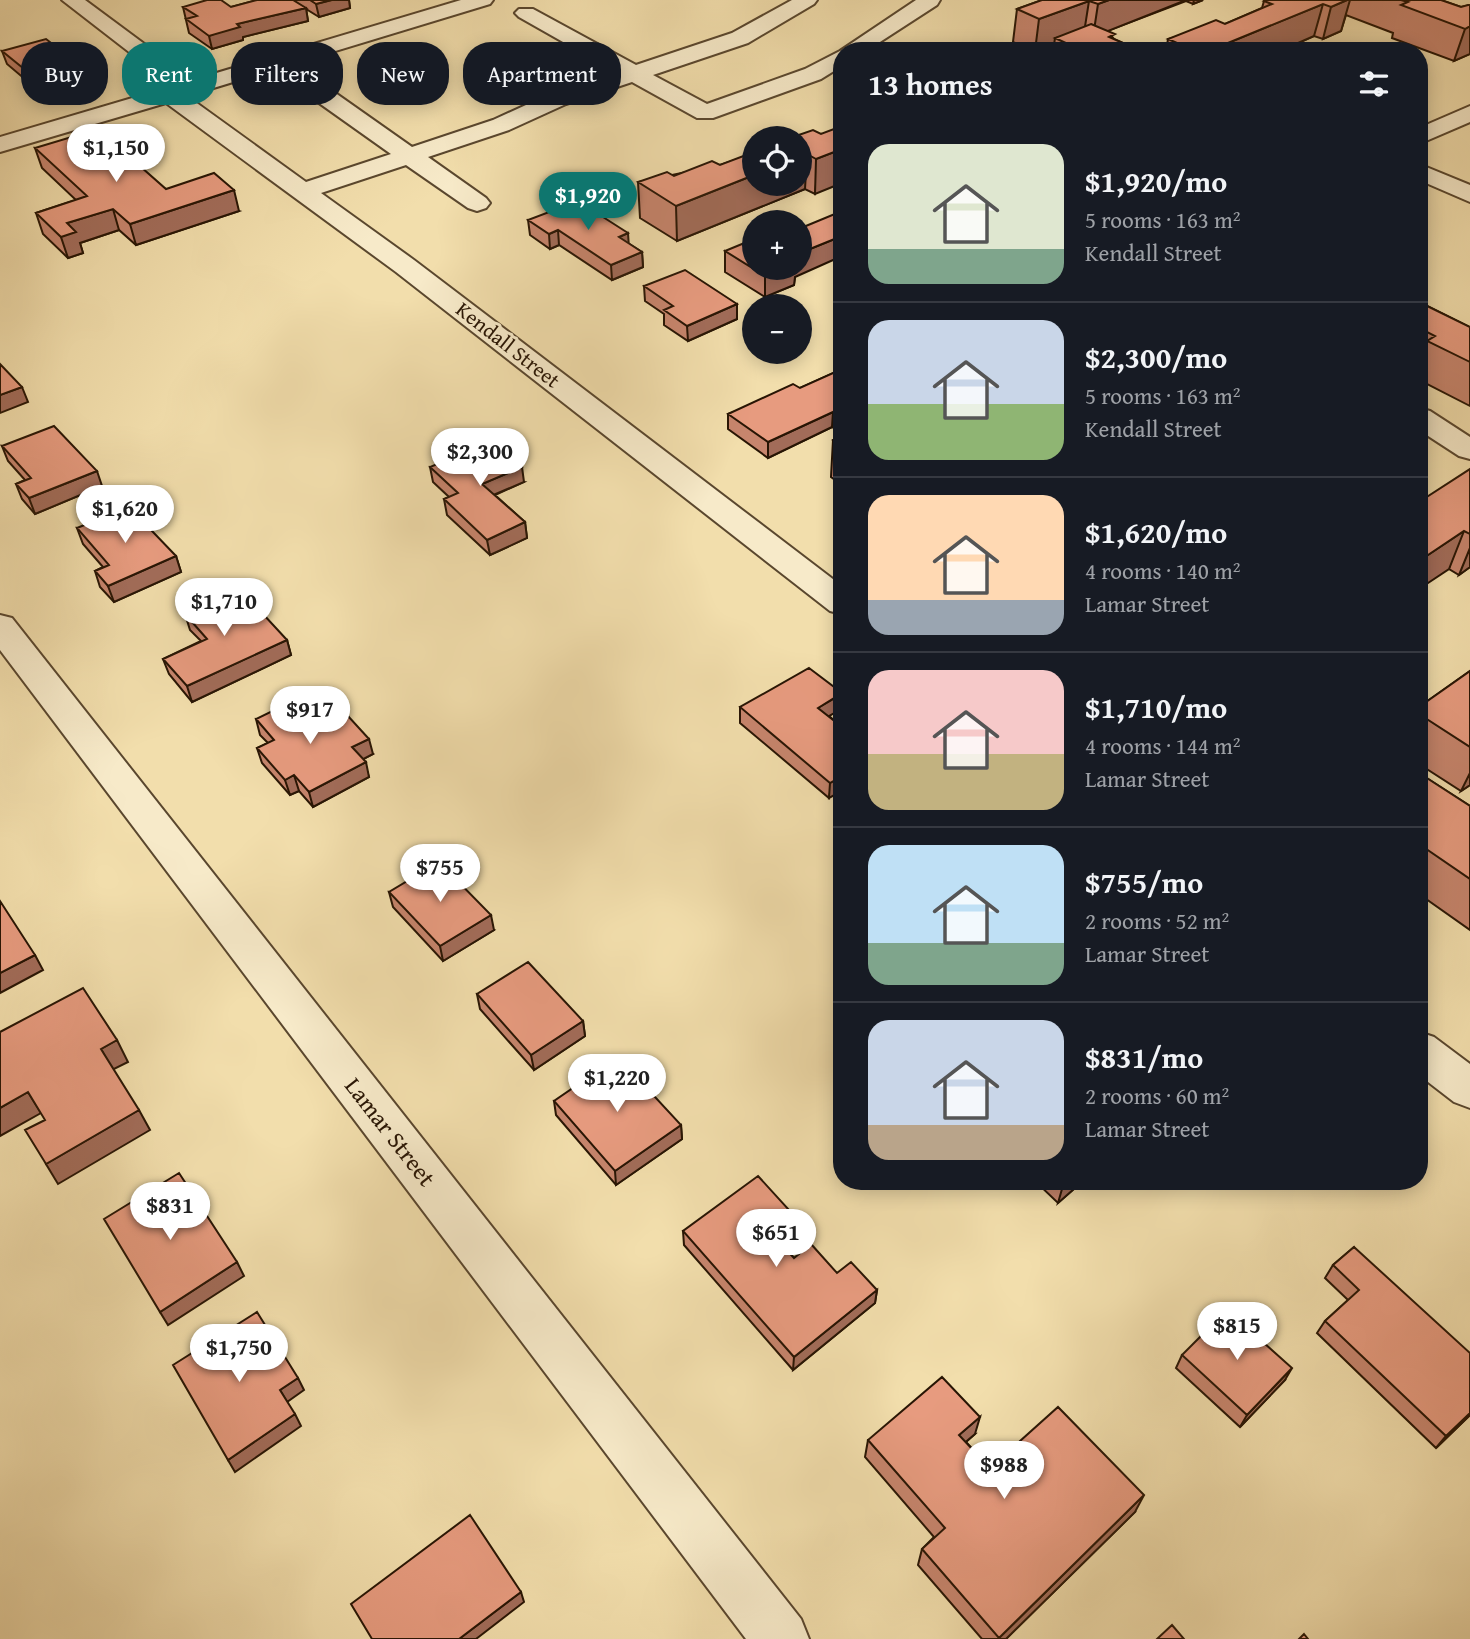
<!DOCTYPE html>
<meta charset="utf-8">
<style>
body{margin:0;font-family:"Gentium Book Plus",serif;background:#20242c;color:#f1f3f6;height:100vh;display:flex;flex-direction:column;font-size:26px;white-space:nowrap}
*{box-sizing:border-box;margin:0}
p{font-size:23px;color:#9ea1a6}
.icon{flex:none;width:38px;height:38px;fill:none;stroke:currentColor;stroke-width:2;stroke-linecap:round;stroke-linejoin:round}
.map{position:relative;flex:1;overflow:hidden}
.drawer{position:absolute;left:833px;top:42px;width:595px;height:1148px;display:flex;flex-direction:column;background:#171b24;border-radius:28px;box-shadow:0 4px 18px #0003}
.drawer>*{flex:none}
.banner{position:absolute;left:21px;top:42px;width:665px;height:63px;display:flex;gap:14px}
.fabs{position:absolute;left:742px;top:126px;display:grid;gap:14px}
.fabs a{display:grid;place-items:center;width:70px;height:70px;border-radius:50%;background:#171b24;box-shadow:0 4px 18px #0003;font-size:35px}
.price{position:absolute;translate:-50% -60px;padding:0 16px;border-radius:24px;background:#fff;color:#222;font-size:23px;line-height:46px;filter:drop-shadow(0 2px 4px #0008)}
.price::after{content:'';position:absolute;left:50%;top:42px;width:21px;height:16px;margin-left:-10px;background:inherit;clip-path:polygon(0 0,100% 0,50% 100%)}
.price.on{background:#0f766e;color:#fff}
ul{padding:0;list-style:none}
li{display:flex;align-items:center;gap:21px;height:175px;padding:0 35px}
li+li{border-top:2px solid #363941}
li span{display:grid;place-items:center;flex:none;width:196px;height:140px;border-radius:21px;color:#555}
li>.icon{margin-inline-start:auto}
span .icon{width:84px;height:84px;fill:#fffc;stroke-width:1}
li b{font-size:30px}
h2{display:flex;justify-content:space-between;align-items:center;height:84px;padding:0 35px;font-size:30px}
.pill{padding:0 24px;border-radius:28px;background:#171b24;box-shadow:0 4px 18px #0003;font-size:24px;line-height:63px}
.pill.on{background:#0f766e;color:#fff}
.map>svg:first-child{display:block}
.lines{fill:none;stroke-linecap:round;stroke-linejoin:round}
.minor-casing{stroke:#5a472e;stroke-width:4}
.minor{fill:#f7eac9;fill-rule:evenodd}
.wall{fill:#c7856d;stroke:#281504;stroke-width:2}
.shaded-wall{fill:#a26c59;stroke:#281504;stroke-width:2}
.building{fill:#e79b7f;stroke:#281504;stroke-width:2}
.labels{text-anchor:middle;stroke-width:6;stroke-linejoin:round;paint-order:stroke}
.far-street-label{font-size:21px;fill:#281504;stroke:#f7eac9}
.street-label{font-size:24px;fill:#281504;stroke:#f7eac9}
</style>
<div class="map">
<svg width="1470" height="1639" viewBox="0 0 1470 1639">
<rect width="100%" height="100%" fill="#f2deac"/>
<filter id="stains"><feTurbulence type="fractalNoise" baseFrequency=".00286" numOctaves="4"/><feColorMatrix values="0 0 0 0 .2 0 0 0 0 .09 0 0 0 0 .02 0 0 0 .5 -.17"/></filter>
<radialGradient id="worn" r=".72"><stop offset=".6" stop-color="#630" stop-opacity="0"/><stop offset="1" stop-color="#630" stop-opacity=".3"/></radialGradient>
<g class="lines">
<g class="minor-casing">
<path id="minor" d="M62,0H85L193,80L461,0H493L490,4L187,96L306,182L391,154L298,88L295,83L298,78H314L412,147L493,120L550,94L616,72L519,17L515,13L519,9H533L636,65L732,33L792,0H817L814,4L748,43L653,75L707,104L805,69L840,51L916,0H940L937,5L866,51H842V66L821,79L713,118H697L632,82L566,104L509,130L428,157L486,198L490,203L486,208L477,211L468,208L406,165L321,193L414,260L842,586V614L830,611L396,272L166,103L0,152V137L173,86Z
M1470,106V122L1419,144V128Z
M1419,164L1470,185V202L1419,180Z
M1419,408L1430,411L1470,437V459L1459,456L1419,430Z
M0,615L12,618L801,1619L809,1639H746L0,650Z
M1419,1032L1434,1037L1470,1064V1108L1454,1102L1419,1075Z"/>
</g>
<use href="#minor" class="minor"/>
</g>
<path class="wall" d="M257,0H349L350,8L319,17L306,9L308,21L243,37V40L212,49L189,33L183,7H231Z
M1042,0H1203L1193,4L1186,1L1107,31L1114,39L1141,51H1053L1054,45L1038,51H1032L1013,42L1017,9Z
M1266,0H1441L1461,7L1470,5V54L1454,61L1392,38L1393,33L1346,15L1341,31L1323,39L1314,36L1280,51H1166L1168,39L1225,24L1262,8L1264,1Z
M2,51L77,73L33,86L7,64Z
M821,134L815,194L805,189L677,241L640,218L638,182L720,165L800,138Z
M35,148L166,189L239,211L136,245L119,230L80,243L83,253L68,258L43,234L36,213L76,200L42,168Z
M528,220L628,233V243L642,252L643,267L612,280L559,245L550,249L530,235Z
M725,251L795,277L794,285L765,297L725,272Z
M644,286L737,304V319L688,341L664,325V314L645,301Z
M1419,302L1470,327V406L1419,380Z
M842,369L838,431L832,427L768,458L728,429V414L800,388Z
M842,435V485L831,477L833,440Z
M2,446L102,486L35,514L22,499L16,484L25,480L8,461Z
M430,467L524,482L495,495L525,522L527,538L490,555L447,515L444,499L449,497L433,482Z
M1470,469V567L1459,575L1449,569Z
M77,528L176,556L181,572L114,602L100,587L95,571L103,567L83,544Z
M185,614L287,640L291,655L192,702L169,674L163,659L201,641L190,630Z
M1470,671V785L1461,791L1419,764V707Z
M740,707L841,709L829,716L842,727L829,798L740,723Z
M256,719L324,728L373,754L363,759L369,777L313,807L299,791L290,795L262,763L257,748L268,743L260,735Z
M1419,773L1470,806V930L1419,894Z
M389,892L494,930L443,961L393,907Z
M477,994L583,1021L585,1036L534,1070L480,1009Z
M554,1101L681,1125L682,1139L616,1185L556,1115Z
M1035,1181H1083L1058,1203Z
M789,1224L774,1236L794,1258L837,1273L877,1290L875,1303L793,1370L684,1245L683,1231Z
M1354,1247L1470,1415L1436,1448L1317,1333L1325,1321L1348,1300L1325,1278L1333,1265Z
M1182,1355L1285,1380L1240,1427L1176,1368Z
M975,1434L966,1442L990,1468L1135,1512L1006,1639H982L918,1565L922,1549L934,1537L865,1457L868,1440Z"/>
<path class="shaded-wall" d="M332,0H349L350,8L319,17L316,4Z
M1109,0H1186L1093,37L1098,4Z
M1194,0H1203L1193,4Z
M1347,0H1350L1341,31L1323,39L1331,7Z
M1089,1L1084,33L1055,38L1054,45L1038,51H1035L1039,19Z
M1323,4L1314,36L1280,51H1222L1223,45Z
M306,8L308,21L243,37V40L212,49L209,36L237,24Z
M1470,26V54L1454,61L1465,29Z
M73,60L77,73L33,86L29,73Z
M842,149V183L815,194L816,159Z
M807,154L805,189L677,241L676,206L754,175V184H800V157Z
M234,190L239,211L136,245L130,224Z
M113,209L119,230L80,243L83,253L68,258L61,237L67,223Z
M558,230L559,245L550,249L549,234Z
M628,233L629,248L619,237Z
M842,236V256L795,277L794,285L765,297V276L785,268H800V253Z
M642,252L643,267L612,280L611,265Z
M737,304V319L688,341L687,326Z
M22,387L28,402L0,413V395Z
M833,412L832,427L768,458V442Z
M842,414V429L838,431L839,416Z
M522,467L524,482L484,499L482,484Z
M97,471L102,486L35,514L29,498Z
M525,522L527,538L490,555L487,540Z
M1464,531L1449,569L1419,589V561Z
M1470,548V567L1459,575Z
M176,556L181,572L114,602L108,586Z
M287,640L291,655L192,702L187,686Z
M842,694L841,709L817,723L818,708Z
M369,739L373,754L356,763L352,747Z
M366,762L369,777L313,807L309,792Z
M1470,773V785L1461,791Z
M294,775L299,791L290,795L285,780Z
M842,776V791L829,798L830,783Z
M491,915L494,930L443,961L440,946Z
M35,955L43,970L0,993V973Z
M583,1021L585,1036L534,1070L531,1055Z
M117,1040L128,1062L112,1070L101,1049Z
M28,1092L41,1113L0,1136V1108Z
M139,1110L150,1130L58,1184L46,1164Z
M681,1125L682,1139L616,1185L615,1171Z
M1071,1181H1083L1058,1203L1062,1189Z
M790,1211L789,1224L766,1241L767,1228Z
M237,1262L244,1276L168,1325L160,1312Z
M877,1290L875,1303L793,1370L794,1357Z
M1292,1368L1285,1380L1240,1427L1247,1415Z
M298,1378L304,1390L287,1402L280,1390Z
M1470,1413V1415L1436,1448L1446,1436Z
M295,1414L301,1426L235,1472L228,1460Z
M980,1417L975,1434L954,1452L959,1435Z
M1144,1495L1135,1512L1006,1639H998Z
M521,1592L524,1602L476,1639H459Z"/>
<path class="building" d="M207,0H221L231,7L257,0H293L306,8L237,24L240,27L209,36L186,19L197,16L183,7Z
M310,0H331L316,4Z
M1042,0H1109L1098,4L1089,1L1039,19L1017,9Z
M1266,0H1347L1331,7L1323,4L1223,45L1231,48L1226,51H1195L1168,39L1216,20L1225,24L1272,4L1264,1Z
M1401,0H1441L1461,7L1468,5H1470V26L1465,29L1401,5L1408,2Z
M1091,24L1115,34L1109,37L1141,51H1083L1055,38Z
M46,39L73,60L29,73L2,51Z
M842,126V149L816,159L807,154L800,157V138H790L813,130L821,134Z
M98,129L166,189L214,173L234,190L130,224L113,209L67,223L76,232L61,237L36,213L87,196L35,148Z
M754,152V175L676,206L638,182L667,172L674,176L712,161L720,165Z
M578,201L628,233L619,237L642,252L611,265L558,230L549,234L528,220Z
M842,211V236L800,253V227L801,228Z
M754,239V268H785L765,276L725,251Z
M685,270L737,304L687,326L664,310L673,306L644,286Z
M1419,302L1470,327V362L1427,341L1435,336L1419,328Z
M0,364L22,387L0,395Z
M842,369V414L839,416L833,412L768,442L728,414L793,384L800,388Z
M54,426L97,471L29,498L16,484L31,478L2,446Z
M842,435V446L833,440Z
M492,441L522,467L482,484L525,522L487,540L444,499L458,493L430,467Z
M1470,469V534L1464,531L1419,561V502Z
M129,507L176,556L108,586L95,571L109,565L77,528Z
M240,589L287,640L187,686L163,659L207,639L185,614Z
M809,668L842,693L818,708L842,727V776L830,783L740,707Z
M1470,671V747L1419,714V707Z
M297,699L324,728L348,716L369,739L352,747L366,762L309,792L294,775L285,780L257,748L274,740L256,719Z
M1419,773L1470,806V879L1419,844Z
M439,862L491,915L440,946L389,892Z
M0,901L35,955L0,973Z
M528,962L583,1021L531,1055L477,994Z
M83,988L117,1040L101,1049L139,1110L46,1164L25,1130L45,1120L28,1092L0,1108V1032Z
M618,1057L681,1125L615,1171L554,1101Z
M179,1173L237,1262L160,1312L104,1219Z
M758,1176L790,1211L767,1228L794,1258L811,1244L837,1273L851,1262L877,1290L794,1357L683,1231Z
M1053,1181H1071L1062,1189Z
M1354,1247L1470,1353V1413L1446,1436L1325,1321L1359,1290L1333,1265Z
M1227,1310L1292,1368L1247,1415L1182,1355Z
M257,1312L298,1378L280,1390L295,1414L228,1460L173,1365Z
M942,1377L980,1417L959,1435L990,1468L1058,1407L1144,1495L999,1638L922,1549L945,1528L868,1440Z
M470,1515L521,1592L459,1639H372L351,1604Z
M1172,1625L1184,1639H1157Z
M1304,1634L1308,1639H1299Z"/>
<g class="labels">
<g class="far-street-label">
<text transform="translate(508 345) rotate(38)" y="7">Kendall Street</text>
</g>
<g class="street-label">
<text transform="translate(390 1132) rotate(52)" y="8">Lamar Street</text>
</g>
</g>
<rect width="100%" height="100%" filter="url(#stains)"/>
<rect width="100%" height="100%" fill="url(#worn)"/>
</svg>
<div class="fabs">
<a><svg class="icon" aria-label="locate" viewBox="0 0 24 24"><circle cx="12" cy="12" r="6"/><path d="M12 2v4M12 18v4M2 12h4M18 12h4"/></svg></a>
<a>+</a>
<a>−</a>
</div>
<b class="price" style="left:116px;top:184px">$1,150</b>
<b class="price on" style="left:588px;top:232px">$1,920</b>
<b class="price" style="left:480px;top:488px">$2,300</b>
<b class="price" style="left:125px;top:545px">$1,620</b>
<b class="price" style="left:224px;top:638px">$1,710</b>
<b class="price" style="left:310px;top:746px">$917</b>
<b class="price" style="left:440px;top:904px">$755</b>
<b class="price" style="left:617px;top:1114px">$1,220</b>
<b class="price" style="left:170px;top:1242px">$831</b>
<b class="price" style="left:776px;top:1269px">$651</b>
<b class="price" style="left:1237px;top:1362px">$815</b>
<b class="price" style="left:239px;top:1384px">$1,750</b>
<b class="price" style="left:1004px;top:1501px">$988</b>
<div class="banner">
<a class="pill">Buy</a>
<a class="pill on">Rent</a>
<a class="pill">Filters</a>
<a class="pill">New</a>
<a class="pill">Apartment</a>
</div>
<section class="drawer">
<h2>13 homes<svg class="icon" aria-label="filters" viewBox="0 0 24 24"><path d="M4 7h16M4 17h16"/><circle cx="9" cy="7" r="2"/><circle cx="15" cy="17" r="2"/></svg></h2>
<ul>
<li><span style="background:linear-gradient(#dfe7d0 75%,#7fa58c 0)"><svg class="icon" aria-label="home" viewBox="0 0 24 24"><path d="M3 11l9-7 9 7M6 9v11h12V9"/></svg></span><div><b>$1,920/mo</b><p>5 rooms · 163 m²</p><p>Kendall Street</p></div></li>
<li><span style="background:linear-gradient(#c9d6e8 60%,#8fb573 0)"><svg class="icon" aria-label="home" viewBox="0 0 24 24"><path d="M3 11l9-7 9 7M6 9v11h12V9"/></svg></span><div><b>$2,300/mo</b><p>5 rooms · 163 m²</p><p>Kendall Street</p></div></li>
<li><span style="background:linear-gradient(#ffd9b3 75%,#9aa5b1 0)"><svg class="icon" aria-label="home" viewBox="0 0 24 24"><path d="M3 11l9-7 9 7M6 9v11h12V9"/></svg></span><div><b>$1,620/mo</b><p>4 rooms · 140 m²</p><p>Lamar Street</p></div></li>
<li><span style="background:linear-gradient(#f6c9c9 60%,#c2b280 0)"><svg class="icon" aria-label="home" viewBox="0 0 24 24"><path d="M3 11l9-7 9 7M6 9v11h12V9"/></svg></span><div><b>$1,710/mo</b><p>4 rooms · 144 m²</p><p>Lamar Street</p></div></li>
<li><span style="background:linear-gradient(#bfe0f5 70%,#7fa58c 0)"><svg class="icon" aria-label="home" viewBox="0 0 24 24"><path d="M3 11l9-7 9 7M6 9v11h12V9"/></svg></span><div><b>$755/mo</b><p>2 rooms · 52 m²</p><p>Lamar Street</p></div></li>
<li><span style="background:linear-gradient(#c9d6e8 75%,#b9a48a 0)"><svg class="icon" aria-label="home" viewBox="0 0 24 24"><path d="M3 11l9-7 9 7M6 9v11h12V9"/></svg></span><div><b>$831/mo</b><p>2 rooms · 60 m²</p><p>Lamar Street</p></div></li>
</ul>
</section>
</div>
